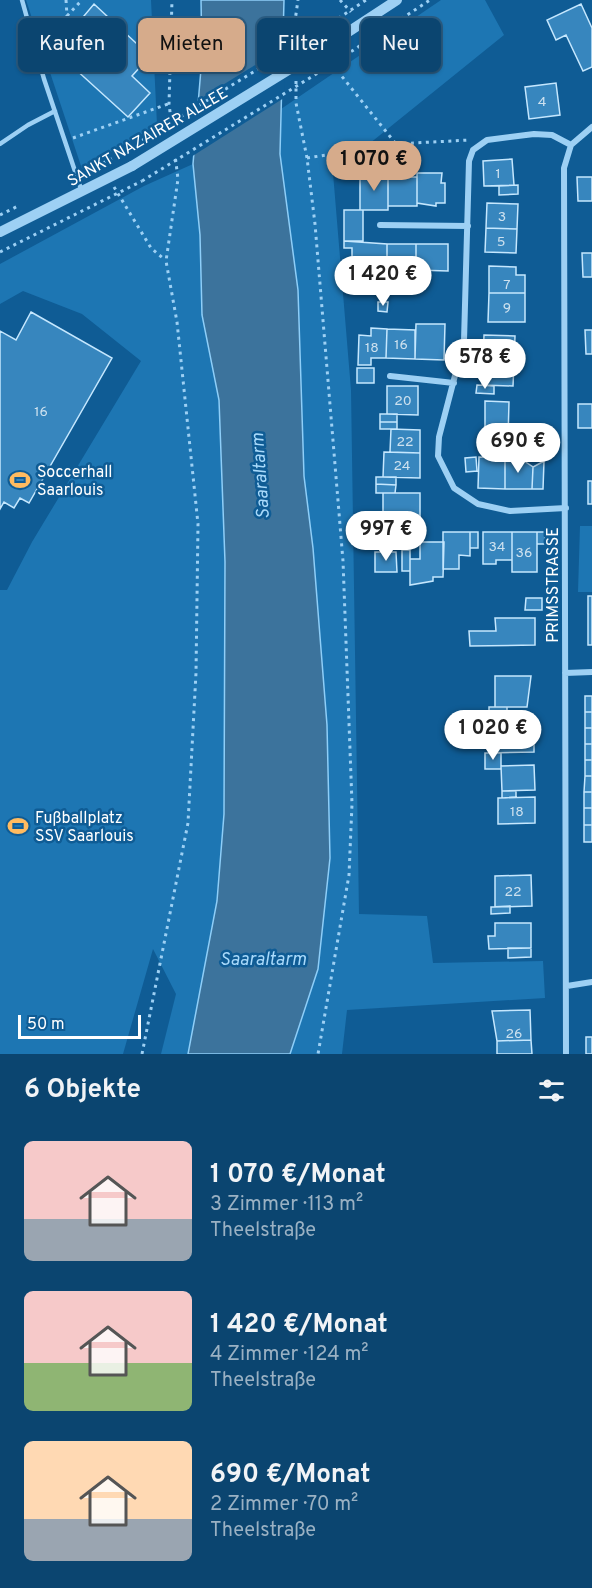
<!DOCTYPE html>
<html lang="de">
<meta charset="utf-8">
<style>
body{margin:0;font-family:Overpass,sans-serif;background:#144c75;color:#f1f3f6;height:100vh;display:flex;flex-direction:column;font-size:22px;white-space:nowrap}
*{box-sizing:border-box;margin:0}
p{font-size:20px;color:#9ab1c3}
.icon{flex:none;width:33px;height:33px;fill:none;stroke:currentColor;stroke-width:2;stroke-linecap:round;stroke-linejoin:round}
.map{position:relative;height:1054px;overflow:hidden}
.details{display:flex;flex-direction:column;background:#0b4570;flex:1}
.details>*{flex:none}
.top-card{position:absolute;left:18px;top:18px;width:556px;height:54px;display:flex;gap:12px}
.scale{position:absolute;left:18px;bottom:15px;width:123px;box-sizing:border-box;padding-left:6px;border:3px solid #fff;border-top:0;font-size:16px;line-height:21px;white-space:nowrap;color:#fff;-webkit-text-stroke:4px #0f5c95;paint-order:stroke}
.price{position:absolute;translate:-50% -51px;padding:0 14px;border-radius:21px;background:#fff;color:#222;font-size:20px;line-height:39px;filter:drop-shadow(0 2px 3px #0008)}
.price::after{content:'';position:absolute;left:50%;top:36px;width:18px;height:14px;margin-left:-9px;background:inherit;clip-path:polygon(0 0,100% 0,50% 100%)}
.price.on{background:#d6ab8b;color:#111}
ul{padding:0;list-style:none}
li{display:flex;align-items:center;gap:18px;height:150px;padding:0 24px}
li span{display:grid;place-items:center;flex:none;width:168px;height:120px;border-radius:9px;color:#555}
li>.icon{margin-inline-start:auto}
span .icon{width:72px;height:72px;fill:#fffc;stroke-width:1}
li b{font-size:26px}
h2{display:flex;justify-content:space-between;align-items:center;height:72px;padding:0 24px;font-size:26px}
.tag{padding:0 21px;border-radius:9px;background:#0b4570;box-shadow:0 2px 4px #0004,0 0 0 2px #2b5d83;font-size:21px;line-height:54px}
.tag.on{background:#d6ab8b;color:#111}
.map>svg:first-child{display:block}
.green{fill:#1d76b3}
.water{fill:#3c739c;stroke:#8ecef8;stroke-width:1.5}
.pier{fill:#0f5c95}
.building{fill:#3786be;stroke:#c5e7fe;stroke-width:1.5}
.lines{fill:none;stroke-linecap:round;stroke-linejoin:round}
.path{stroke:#9dd0f4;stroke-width:3;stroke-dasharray:3 4.5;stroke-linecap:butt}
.service{stroke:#9dd0f4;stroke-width:4.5}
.minor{stroke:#9dd0f4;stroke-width:6}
.tertiary{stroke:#9dd0f4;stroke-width:10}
.path-bridge{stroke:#9dd0f4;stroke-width:3;stroke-dasharray:3 4.5;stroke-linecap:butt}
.tertiary-bridge{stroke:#9dd0f4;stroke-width:10}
.labels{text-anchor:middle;stroke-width:5;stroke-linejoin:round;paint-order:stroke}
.number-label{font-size:14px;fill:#cde1ef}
.street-label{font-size:16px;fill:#fff;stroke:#0f5c95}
.poi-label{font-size:16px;fill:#fff;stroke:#0f5c95;text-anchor:start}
.water-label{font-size:18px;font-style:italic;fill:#a9dafb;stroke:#0f5c95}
</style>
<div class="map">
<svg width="592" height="1054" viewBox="0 0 592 1054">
<rect width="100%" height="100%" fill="#0f5c95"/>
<path class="green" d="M26,0H151L157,125L82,169Z
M441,0H485L504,35L333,173L351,390L359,914L427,916L433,963L543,961L545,998L347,1010L342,1054H290L318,969L330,858L327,725L313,548L304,476L298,290L280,154L281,109Z
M193,164L200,235L202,315L219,400L225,562L224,814L217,901L201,998L188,1054H161L176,994L153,949L123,1054H0V590H7L32,542L141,361L82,314L23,291L0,304V264L144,186Z
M580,526H592V592H578Z"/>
<path class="water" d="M201,0H284L280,154L298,290L304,476L313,548L327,725L330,858L318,969L290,1054H188L217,901L224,814L225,562L219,400L202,315L200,235L193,164L202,57Z"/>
<path class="pier" d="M286,46L284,98L191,157L195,102Z"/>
<path class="building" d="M94,4L150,56L132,76L150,93L128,117L74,68L73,29Z
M581,4L592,28V67L583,71L566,35L556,40L547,20Z
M556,83L560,115L529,119L525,87Z
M512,159L514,185L484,186L483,161Z
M417,173H442L441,183H445V203H436V206L417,203Z
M360,174H388V210H360Z
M388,177H417V206H388Z
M577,177H592V201H578Z
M518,185V194L499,195V186Z
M487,203L518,204L517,229L486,228Z
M344,210H363V241H344Z
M486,228L517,229L516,253L485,252Z
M344,241L387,244V270L375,271V284H356V270H352V248H344Z
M387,244H416V270H387Z
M416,244H448V271L416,270Z
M582,253H592V277H583Z
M489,266L516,267V275H525V293H489Z
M489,293H525V322H488Z
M378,302H388L387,312L378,311Z
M31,312L112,358L29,503L20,498L14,508L4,502L0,509V331L16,340Z
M416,324H445L444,360L415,359Z
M371,328L387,329L386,358H371V365H358L359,335L371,336Z
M387,329L415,330V359L386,358Z
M585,330H592V354H586Z
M484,335L515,336L514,362L483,361Z
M483,361L514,362L513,386L482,385Z
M357,368H374V383H357Z
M477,385L494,386V394L476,393Z
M387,386H418V415L387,414Z
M485,401L509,402L508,438L485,437Z
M578,404H592V428H578Z
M380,414H397V422H380Z
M380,422H397V429H380Z
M391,429L420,430V453L390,452Z
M384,452L420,453V478L383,477Z
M476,457L477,471L466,472L465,458Z
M479,457L505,458V489L478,488Z
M518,457L533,467L532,489H505V458Z
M544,461L543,489H532L533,467Z
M376,477H396V485L376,484Z
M588,481H592V504H588Z
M376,484L396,485L395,493H376Z
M383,493H420V519H383Z
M443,532H470V556L459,555V569H443Z
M470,532H478V548H470Z
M483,532H512V560H496V564H483Z
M512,532H537V572H512Z
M537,532H545V544H537Z
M420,542H444L443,577H433V581L410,585V559H420Z
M402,550H410V571H402Z
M375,552H396L397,572H375Z
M588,596H592V645H588Z
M526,598H542V610H525Z
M495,618H535V645L470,646L469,631H496Z
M495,676H531L527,707H495Z
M585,696H592V712H585Z
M489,707H507V721H489Z
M585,712H592V728H585Z
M534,725V752L489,753V726Z
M585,728H592V744H585Z
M585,744H592V760H585Z
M485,753H501V769H485Z
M585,760H592V776H585Z
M534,765L535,790L502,791L501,766Z
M585,776H592V792H584Z
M502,791H516V797L502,798Z
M584,792H592V808H584Z
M535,797V823L498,824V798Z
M584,808H592V825H584Z
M584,825H592V842H584Z
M531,875L532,906L495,907V876Z
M510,906V913L491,914V907Z
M495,923H531V948L489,949L488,936H495Z
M508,948H531V957L508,958Z
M530,1010L531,1040L497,1041L492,1011Z
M586,1037H592V1054H586Z
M531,1040L532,1054H497V1041Z"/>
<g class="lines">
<path class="path" d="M66,0L67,16
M340,0L351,12
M67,16L82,0
M307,39L366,0
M294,53L293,35L298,0
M328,59L396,144
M326,68L430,0
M296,81V103L307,158L315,224L343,561L352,804L349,875L318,1054
M172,127L169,104L172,0
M73,138L168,104
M307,158L396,144L469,140
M96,167L123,152
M114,187L151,248L165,260
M0,215L18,206
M0,252L142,181
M142,1054L188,823L196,673L198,524L177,322L166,261L178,179L175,155"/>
<path class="service" d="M22,0L44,79L81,189
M0,144L28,125L55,111"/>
<path class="minor" d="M380,225L468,226
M390,376L454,383
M566,508L510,511L478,504L454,488L438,456L439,437L464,341L469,161L473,150L487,140L534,134L552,135L571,145
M565,673L592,672
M567,986L592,982
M566,1054L564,168L571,145L592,127"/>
<path class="tertiary" d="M316,53L397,0
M0,232L132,166"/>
<path class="path-bridge" d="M123,152L307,39
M142,181L326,68"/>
<path class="tertiary-bridge" d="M132,166L316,53"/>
</g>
<defs>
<g id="stadium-bare" transform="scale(1.62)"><path d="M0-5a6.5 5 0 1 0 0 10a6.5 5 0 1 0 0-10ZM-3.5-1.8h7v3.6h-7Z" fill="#ffbb60" stroke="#0f5c95" stroke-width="2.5" paint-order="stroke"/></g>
</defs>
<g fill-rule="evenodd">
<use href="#stadium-bare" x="20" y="480"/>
<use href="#stadium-bare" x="18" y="826"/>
</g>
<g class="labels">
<g class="number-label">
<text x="542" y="106">4</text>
<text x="498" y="178">1</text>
<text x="502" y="221">3</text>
<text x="501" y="246">5</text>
<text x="507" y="289">7</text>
<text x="507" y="312">9</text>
<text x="401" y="349">16</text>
<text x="372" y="352">18</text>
<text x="403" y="405">20</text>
<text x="41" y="416">16</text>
<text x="405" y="446">22</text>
<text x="402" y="470">24</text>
<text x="497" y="551">34</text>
<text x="524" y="557">36</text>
<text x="517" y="816">18</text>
<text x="513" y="896">22</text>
<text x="514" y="1038">26</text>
</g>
<g class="street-label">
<text transform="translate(147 136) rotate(-30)" y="6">SANKT NAZAIRER ALLEE</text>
<text transform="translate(552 585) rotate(-90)" y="6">PRIMSSTRASSE</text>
</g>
<g class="poi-label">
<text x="37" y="477">Soccerhall<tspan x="37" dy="18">Saarlouis</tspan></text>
<text x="35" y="823">Fußballplatz<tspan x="35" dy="18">SSV Saarlouis</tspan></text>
</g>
<g class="water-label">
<text transform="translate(260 476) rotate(-94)" y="6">Saaraltarm</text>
<text x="263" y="965">Saaraltarm</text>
</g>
</g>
</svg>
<div class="scale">50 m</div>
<b class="price on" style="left:374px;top:192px">1 070 €</b>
<b class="price" style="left:383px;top:307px">1 420 €</b>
<b class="price" style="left:485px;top:390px">578 €</b>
<b class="price" style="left:518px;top:474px">690 €</b>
<b class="price" style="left:386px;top:562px">997 €</b>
<b class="price" style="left:493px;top:761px">1 020 €</b>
<div class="top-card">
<a class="tag">Kaufen</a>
<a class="tag on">Mieten</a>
<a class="tag">Filter</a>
<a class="tag">Neu</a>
</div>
</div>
<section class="details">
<h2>6 Objekte<svg class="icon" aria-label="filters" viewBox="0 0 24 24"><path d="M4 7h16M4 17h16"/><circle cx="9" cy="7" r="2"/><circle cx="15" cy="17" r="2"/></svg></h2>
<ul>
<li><span style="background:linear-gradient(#f6c9c9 65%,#9aa5b1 0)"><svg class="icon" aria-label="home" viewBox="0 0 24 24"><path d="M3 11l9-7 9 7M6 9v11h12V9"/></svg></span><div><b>1 070 €/Monat</b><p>3 Zimmer · 113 m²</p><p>Theelstraße</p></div></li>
<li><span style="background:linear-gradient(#f6c9c9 60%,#8fb573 0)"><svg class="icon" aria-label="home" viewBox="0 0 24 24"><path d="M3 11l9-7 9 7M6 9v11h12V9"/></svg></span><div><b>1 420 €/Monat</b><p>4 Zimmer · 124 m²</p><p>Theelstraße</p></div></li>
<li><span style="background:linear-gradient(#ffd9b3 65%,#9aa5b1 0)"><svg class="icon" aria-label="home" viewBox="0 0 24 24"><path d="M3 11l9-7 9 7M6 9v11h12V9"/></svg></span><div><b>690 €/Monat</b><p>2 Zimmer · 70 m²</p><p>Theelstraße</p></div></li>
</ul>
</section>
